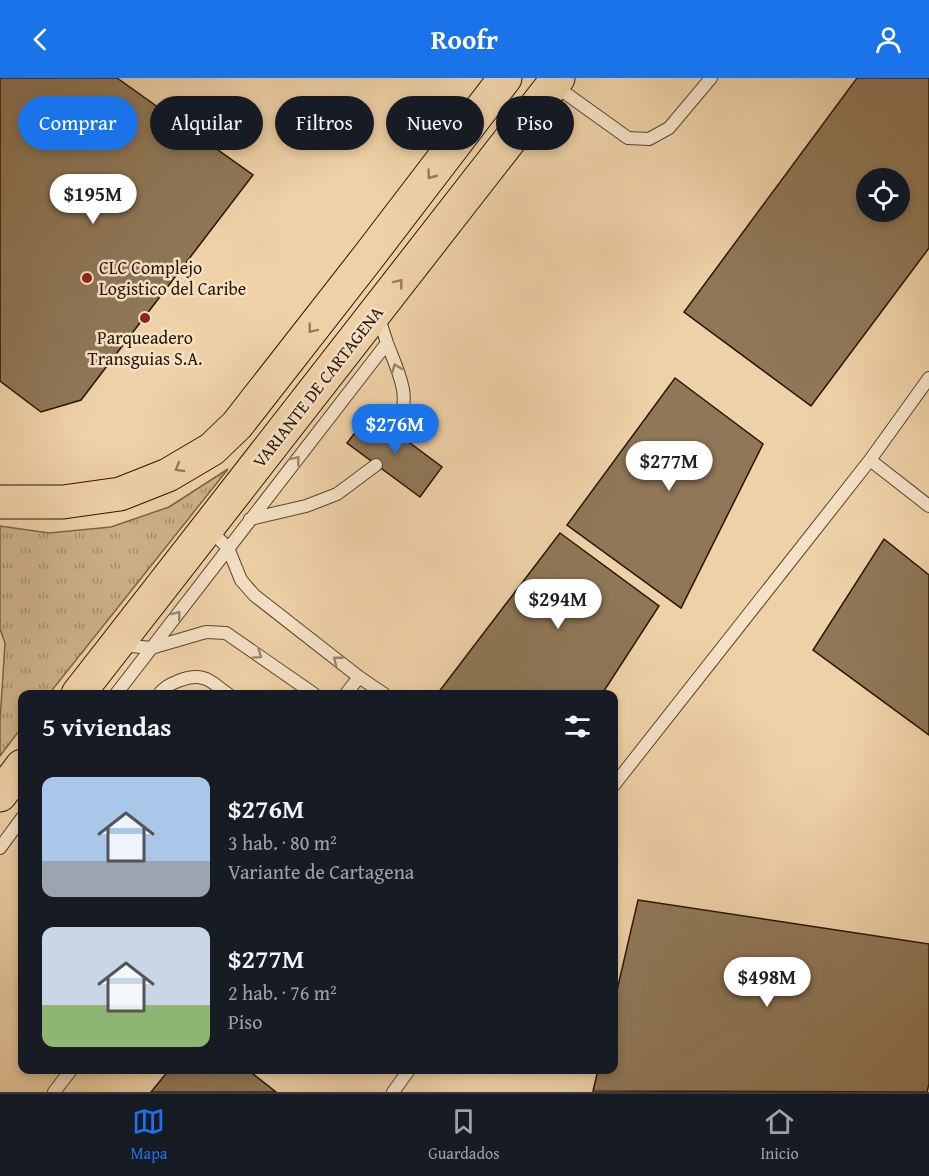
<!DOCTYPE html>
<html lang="es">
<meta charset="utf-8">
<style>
body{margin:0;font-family:"Gentium Book Plus",serif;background:#20242c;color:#f1f3f6;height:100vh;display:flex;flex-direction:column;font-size:22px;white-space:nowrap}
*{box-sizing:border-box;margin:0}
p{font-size:20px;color:#9ea1a6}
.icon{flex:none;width:33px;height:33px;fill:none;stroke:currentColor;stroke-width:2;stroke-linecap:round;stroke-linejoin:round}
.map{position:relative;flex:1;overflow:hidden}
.sheet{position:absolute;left:18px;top:612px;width:600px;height:384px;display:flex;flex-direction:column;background:#171b24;border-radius:12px;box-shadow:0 3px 9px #0003}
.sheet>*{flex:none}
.banner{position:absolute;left:18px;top:18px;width:600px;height:54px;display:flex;gap:12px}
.fabs{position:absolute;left:856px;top:90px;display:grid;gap:12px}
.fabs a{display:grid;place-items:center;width:54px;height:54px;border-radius:50%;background:#171b24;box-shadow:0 3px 9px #0003;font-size:30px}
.price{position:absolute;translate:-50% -51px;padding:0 14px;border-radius:21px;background:#fff;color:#222;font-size:20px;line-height:39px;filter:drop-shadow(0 2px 3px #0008)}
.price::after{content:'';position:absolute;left:50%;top:36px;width:18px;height:14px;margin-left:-9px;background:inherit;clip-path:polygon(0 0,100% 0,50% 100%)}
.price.current{background:#1a73e8;color:#fff}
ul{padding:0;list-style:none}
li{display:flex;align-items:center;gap:18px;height:150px;padding:0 24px}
li span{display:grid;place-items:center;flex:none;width:168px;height:120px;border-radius:12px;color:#555}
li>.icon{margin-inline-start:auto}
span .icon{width:72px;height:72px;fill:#fffc;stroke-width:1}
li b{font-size:26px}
h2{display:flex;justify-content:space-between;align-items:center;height:72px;padding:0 24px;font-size:26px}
.chip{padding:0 21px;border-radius:27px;background:#171b24;box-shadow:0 3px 9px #0003;font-size:21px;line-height:54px}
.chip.current{background:#1a73e8;color:#fff}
header{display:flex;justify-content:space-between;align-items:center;height:78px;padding:0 24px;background:#1a73e8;color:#fff;font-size:27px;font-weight:700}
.tabs{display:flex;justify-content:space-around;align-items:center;height:84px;border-top:2px solid #363941;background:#171b24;font-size:16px;color:#9ea1a6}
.tabs a{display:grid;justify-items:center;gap:3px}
.tabs .current{color:#1a73e8}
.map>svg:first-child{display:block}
.grass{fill:url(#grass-tufts);stroke:#7a6446;stroke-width:1.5}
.building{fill:#8f7757;stroke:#261600;stroke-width:1.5;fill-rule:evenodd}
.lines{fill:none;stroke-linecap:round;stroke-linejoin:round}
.lane-casing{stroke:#58452a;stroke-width:14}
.primary-casing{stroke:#261600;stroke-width:35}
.lane{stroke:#f5e1c6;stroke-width:12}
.primary{stroke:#efd1a7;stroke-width:33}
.oneway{stroke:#957d5c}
.oneway2{stroke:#98866d}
.poi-dot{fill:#8f2418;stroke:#f5e1c6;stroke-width:2}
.labels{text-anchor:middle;stroke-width:5;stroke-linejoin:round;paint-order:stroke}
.poi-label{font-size:18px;fill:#261600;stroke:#f5e1c6;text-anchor:start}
.street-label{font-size:18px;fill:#261600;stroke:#f5e1c6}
</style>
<header><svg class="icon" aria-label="back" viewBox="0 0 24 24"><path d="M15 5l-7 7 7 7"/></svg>Roofr<svg class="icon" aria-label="person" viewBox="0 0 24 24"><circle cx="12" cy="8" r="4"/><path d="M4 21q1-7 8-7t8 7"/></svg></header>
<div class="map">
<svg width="929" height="1014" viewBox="0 0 929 1014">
<defs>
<pattern id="grass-tufts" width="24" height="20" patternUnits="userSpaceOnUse" patternTransform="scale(1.5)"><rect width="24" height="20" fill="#cdb18b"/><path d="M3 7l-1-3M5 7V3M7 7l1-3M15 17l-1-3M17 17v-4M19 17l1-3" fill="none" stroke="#a68f6f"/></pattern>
</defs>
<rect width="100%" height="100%" fill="#efd1a7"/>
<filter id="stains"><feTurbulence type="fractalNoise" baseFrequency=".00333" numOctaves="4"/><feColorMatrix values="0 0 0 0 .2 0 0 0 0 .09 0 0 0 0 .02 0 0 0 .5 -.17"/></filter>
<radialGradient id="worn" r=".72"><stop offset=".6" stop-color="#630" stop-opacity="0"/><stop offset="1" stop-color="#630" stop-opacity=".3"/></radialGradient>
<path class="grass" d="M228,391L49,616H22V649L0,678V643L5,565L0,551V448L49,455L111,449L169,429Z"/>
<path class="building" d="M0,0H117L253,97L81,322L41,334L0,303Z
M857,0H929V170L811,328L684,234ZM867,100H900V134H867Z
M675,300L763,366L681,530L567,447Z
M370,335L442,389L420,419L347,365Z
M560,455L659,528L602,616L438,615Z
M884,461L929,497V657L813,572Z
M638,822L929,866V1006L927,1014L593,1013L598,992H614V925Z
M169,992H248L276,1014H151Z"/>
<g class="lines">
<g class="lane-casing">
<path id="lane" d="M554,7L628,60L649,61L669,50L711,0
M387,265C402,304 410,314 398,356
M870,382L929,428
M250,441L306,428L337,416L376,387
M209,451L228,470L241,502L254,517L359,599L384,616
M121,571L132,568L151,570L206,554L226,555L314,616
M116,616L387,265L378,237
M159,616C166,606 190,596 203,600C211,601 221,612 228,616
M346,616L359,599
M614,707L870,382L929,300
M0,770L22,740
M54,1014L71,992
M393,1014L409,992"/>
</g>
<g class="primary-casing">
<path id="primary" d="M0,424H63L120,416L168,397L212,371L237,347L369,178L505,0
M78,616L558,0
M0,717L22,688"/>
</g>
<use href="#lane" class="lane"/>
<use href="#primary" class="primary"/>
</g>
<defs><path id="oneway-chevron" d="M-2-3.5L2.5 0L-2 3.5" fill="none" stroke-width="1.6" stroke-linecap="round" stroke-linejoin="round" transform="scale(1.5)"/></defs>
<g class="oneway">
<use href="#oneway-chevron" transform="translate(431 97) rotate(127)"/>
<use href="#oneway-chevron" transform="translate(399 205) rotate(-52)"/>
<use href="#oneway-chevron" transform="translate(312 251) rotate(128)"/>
<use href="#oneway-chevron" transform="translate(179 390) rotate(150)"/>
</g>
<g class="oneway2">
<use href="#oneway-chevron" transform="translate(396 290) rotate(-111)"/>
<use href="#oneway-chevron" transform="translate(296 382) rotate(-52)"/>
<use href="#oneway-chevron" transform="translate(177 537) rotate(-52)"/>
<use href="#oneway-chevron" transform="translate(258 577) rotate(35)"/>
<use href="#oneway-chevron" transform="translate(337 582) rotate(-142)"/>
</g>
<g class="poi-dot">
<circle cx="87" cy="200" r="6"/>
<circle cx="145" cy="240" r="6"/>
</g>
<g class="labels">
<g class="poi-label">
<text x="99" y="196">CLC Complejo<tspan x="99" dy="21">Logistico del Caribe</tspan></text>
<text x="145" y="266" text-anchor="middle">Parqueadero<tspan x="145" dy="21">Transguias S.A.</tspan></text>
</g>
<g class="street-label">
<text transform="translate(318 309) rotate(-52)" y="6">VARIANTE DE CARTAGENA</text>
</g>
</g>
<rect width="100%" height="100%" filter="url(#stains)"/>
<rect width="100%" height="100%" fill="url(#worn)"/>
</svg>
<div class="fabs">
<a><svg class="icon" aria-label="locate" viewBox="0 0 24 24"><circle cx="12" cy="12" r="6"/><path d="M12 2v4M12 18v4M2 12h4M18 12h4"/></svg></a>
</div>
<b class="price" style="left:93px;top:147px">$195M</b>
<b class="price current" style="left:395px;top:377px">$276M</b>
<b class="price" style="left:669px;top:414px">$277M</b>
<b class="price" style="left:558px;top:552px">$294M</b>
<b class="price" style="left:767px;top:930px">$498M</b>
<div class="banner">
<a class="chip current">Comprar</a>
<a class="chip">Alquilar</a>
<a class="chip">Filtros</a>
<a class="chip">Nuevo</a>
<a class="chip">Piso</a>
</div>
<section class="sheet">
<h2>5 viviendas<svg class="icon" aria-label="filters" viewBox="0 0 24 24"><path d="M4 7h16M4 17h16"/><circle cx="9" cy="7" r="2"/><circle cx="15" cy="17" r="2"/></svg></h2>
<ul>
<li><span style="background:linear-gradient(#a9c7e8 70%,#9aa5b1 0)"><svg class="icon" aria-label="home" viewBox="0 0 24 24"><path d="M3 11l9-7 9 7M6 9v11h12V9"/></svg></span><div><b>$276M</b><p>3 hab. · 80 m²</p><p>Variante de Cartagena</p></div></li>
<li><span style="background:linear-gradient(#c9d6e8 65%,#8fb573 0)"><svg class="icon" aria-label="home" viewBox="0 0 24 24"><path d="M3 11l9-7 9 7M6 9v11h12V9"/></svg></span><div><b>$277M</b><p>2 hab. · 76 m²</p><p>Piso</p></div></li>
</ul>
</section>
</div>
<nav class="tabs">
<a class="current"><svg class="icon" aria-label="map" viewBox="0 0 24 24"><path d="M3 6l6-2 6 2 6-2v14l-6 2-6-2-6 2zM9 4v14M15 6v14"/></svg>Mapa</a>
<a><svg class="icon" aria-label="saved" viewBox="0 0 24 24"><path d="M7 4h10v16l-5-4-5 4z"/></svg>Guardados</a>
<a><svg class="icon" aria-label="home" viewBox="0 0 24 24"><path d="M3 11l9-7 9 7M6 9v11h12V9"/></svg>Inicio</a>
</nav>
